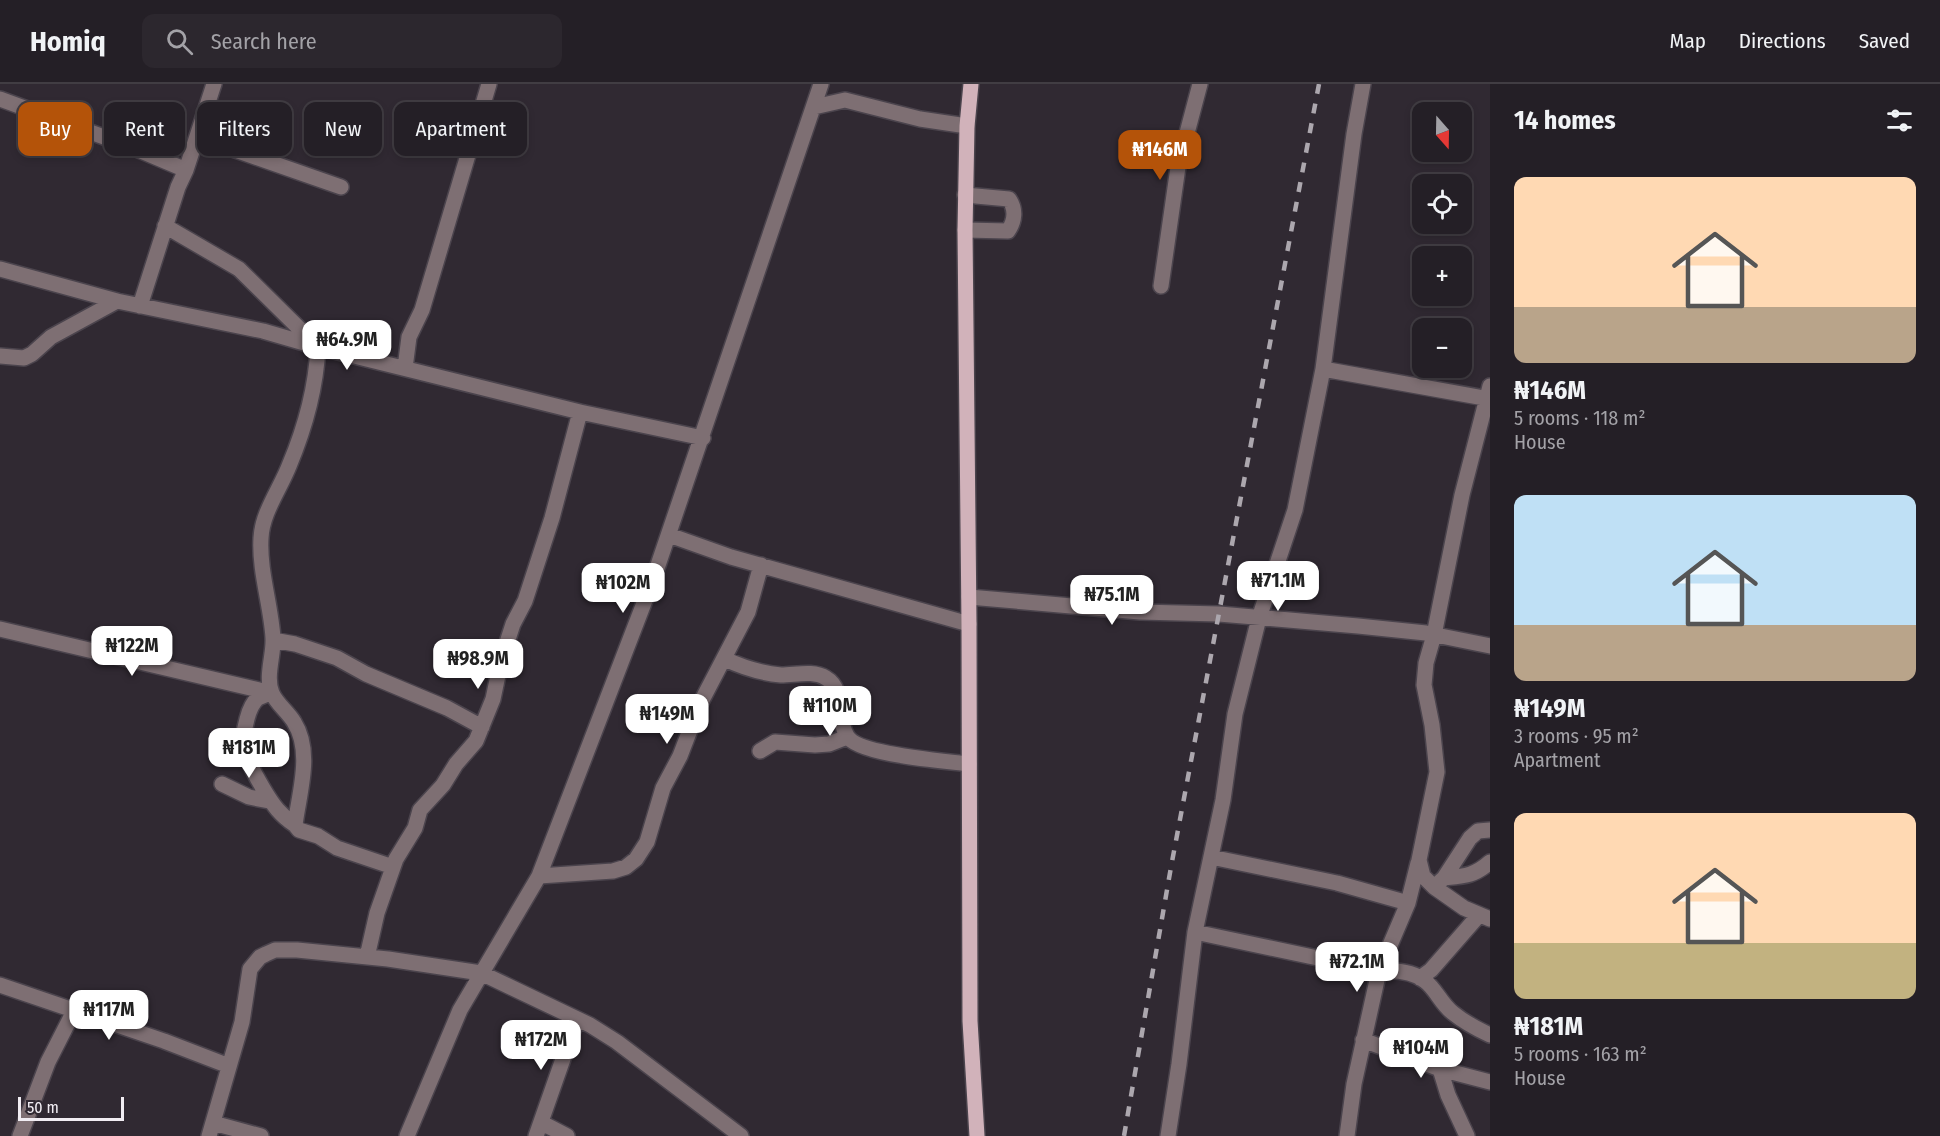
<!DOCTYPE html>
<meta charset="utf-8">
<style>
body{margin:0;font-family:"Fira Sans Condensed",sans-serif;background:#2c272e;color:#f1f3f6;height:100vh;display:flex;flex-direction:column;font-size:22px;white-space:nowrap}
*{box-sizing:border-box;margin:0}
p{font-size:20px;color:#a3a2a7}
.icon{flex:none;width:33px;height:33px;fill:none;stroke:currentColor;stroke-width:2;stroke-linecap:round;stroke-linejoin:round}
.map{position:relative;flex:1;overflow:hidden}
.side{display:flex;flex-direction:column;background:#241f26;width:450px}
.side>*{flex:none}
.hud{position:absolute;left:18px;top:18px;width:570px;height:54px;display:flex;gap:12px}
.needle{width:39px;rotate:160deg}
.fabs{position:absolute;left:1412px;top:18px;display:grid;gap:12px}
.fabs a{display:grid;place-items:center;width:60px;height:60px;border-radius:12px;background:#241f26;box-shadow:0 3px 9px #0003,0 0 0 2px #413d43;font-size:30px}
.scale{position:absolute;left:18px;bottom:15px;width:106px;box-sizing:border-box;padding-left:6px;border:3px solid #f1edf3;border-top:0;font-size:16px;line-height:21px;white-space:nowrap;color:#f1edf3;-webkit-text-stroke:4px #302932;paint-order:stroke}
.price{position:absolute;translate:-50% -51px;padding:0 14px;border-radius:12px;background:#fff;color:#222;font-size:20px;line-height:39px;filter:drop-shadow(0 2px 3px #0008)}
.price::after{content:'';position:absolute;left:50%;top:36px;width:18px;height:14px;margin-left:-9px;background:inherit;clip-path:polygon(0 0,100% 0,50% 100%)}
.price.current{background:#b45309;color:#fff}
ul{padding:0;list-style:none}
li{display:grid;align-content:center;gap:12px;height:318px;padding:0 24px}
li span{display:grid;place-items:center;height:186px;border-radius:12px;color:#555}
li>.icon{margin-inline-start:auto}
span .icon{width:108px;height:108px;fill:#fffc;stroke-width:1}
li b{font-size:26px}
h2{display:flex;justify-content:space-between;align-items:center;height:72px;padding:0 24px;font-size:26px}
.tag{padding:0 21px;border-radius:12px;background:#241f26;box-shadow:0 3px 9px #0003,0 0 0 2px #413d43;font-size:21px;line-height:54px}
.tag.current{background:#b45309;color:#fff}
header{display:flex;align-items:center;gap:36px;box-sizing:border-box;height:84px;padding:0 30px;background:#241f26;border-bottom:2px solid #413d43}
header strong{font-size:28px}
nav{display:flex;gap:33px;margin-inline-start:auto;font-size:21px}
.search{width:420px;height:54px;background:#2c272e;display:flex;align-items:center;gap:15px;box-sizing:border-box;padding:0 21px;border-radius:12px;color:#a3a2a7;font-size:22px}
main{display:flex;flex:1;min-height:0}
.map>svg:first-child{display:block}
.lines{fill:none;stroke-linecap:round;stroke-linejoin:round}
.minor-casing{stroke:#4b444d;stroke-width:18}
.major-casing{stroke:#4b444d;stroke-width:18}
.minor{stroke:#7e6f73;stroke-width:15}
.major{stroke:#d1b2ba;stroke-width:15}
.rail{stroke:#aca7ae;stroke-width:4.5;stroke-dasharray:10 10;stroke-linecap:butt}
</style>
<header>
<strong>Homiq</strong>
<div class="search"><svg class="icon" aria-label="search" viewBox="0 0 24 24"><circle cx="10" cy="10" r="6"/><path d="M15 15l6 6"/></svg>Search here</div>
<nav><a>Map</a><a>Directions</a><a>Saved</a></nav>
</header>
<main>
<div class="map">
<svg width="1490" height="1052" viewBox="0 0 1490 1052">
<rect width="100%" height="100%" fill="#302932"/>
<g class="lines">
<g class="minor-casing">
<path id="minor" d="M0,15L134,64L186,86L214,0
M814,23L845,16L920,35L967,42
M198,53L341,103
M165,142L239,185L318,263C316,304 305,344 289,382C280,405 262,429 261,454C259,487 271,521 273,554C274,571 265,593 272,609C276,619 288,628 294,638C313,668 299,709 295,741L299,746L318,752L337,764L393,783
M965,146L1008,147C1015,137 1016,125 1009,115L965,111
M0,185L117,217L263,247L318,263L580,328L703,354
M1161,202L1178,83L1200,0
M140,222L178,103L186,86
M0,272L24,274L32,270L51,253L117,217
M405,284L409,253L422,226L489,0
M1323,285L1490,315
M1490,302L1462,411L1434,551L1426,579L1424,601L1432,641L1437,688L1419,776L1423,792L1434,803L1464,824L1490,835
M669,451L731,473L969,540
M969,513L1140,528L1219,530L1358,542L1426,549L1490,562
M0,545L272,609
M273,556L295,560L337,574L366,590L447,624L482,643
M725,575C744,584 760,589 781,591C796,591 813,586 826,594C845,605 836,634 847,652C858,671 946,677 969,680
M272,609C268,610 262,612 258,614C252,619 249,627 247,635C238,664 250,682 264,706C273,721 280,731 295,741
M760,667L775,658L815,661L829,660L847,653
M222,700L249,713L269,717
M1211,773L1337,799L1408,819
M539,792L613,787L626,783L636,775L647,758L663,704L680,672L700,620L748,528L761,481
M1444,794C1465,792 1474,792 1490,778
M1434,803L1444,794L1470,754L1478,747L1490,746
M1195,848L1379,887C1393,886 1413,887 1425,897C1436,905 1441,920 1453,929C1464,938 1477,945 1490,951
M367,873L377,829L396,775L415,744L420,726L443,701L456,680L476,657L493,615L501,577L513,540L525,517L552,434L580,328
M1420,894L1431,886L1479,831
M0,901L164,957L229,982
M1363,956L1440,985L1490,998
M1440,985L1448,1011L1467,1052
M213,1039L261,1052
M542,1039L567,1052
M20,1052L48,978L74,927
M209,1052L242,938L250,885L260,873L266,870L275,866H297L388,875L481,889L590,941L617,958L741,1052
M407,1052L460,926L539,792L654,493L821,0
M536,1052L577,935
M1168,1052L1179,980L1195,848L1223,716L1235,630L1259,534L1295,426L1323,285L1354,50L1363,0
M1347,1052L1354,1000L1379,887L1408,819L1418,779"/>
</g>
<g class="major-casing">
<path id="major" d="M971,0L967,42L965,146L969,540L970,937L977,1052"/>
</g>
<use href="#minor" class="minor"/>
<use href="#major" class="major"/>
<path class="rail" d="M1124,1052L1171,783L1319,0"/>
</g>
</svg>
<div class="fabs">
<a><svg class="needle" viewBox="-14 -14 28 28"><path d="M0-13l5 13h-10z" fill="#e53935"/><path d="M0 13l5-13h-10z" fill="#a3a2a7"/></svg></a>
<a><svg class="icon" aria-label="locate" viewBox="0 0 24 24"><circle cx="12" cy="12" r="6"/><path d="M12 2v4M12 18v4M2 12h4M18 12h4"/></svg></a>
<a>+</a>
<a>−</a>
</div>
<div class="scale">50 m</div>
<b class="price current" style="left:1160px;top:97px">₦146M</b>
<b class="price" style="left:347px;top:287px">₦64.9M</b>
<b class="price" style="left:1278px;top:528px">₦71.1M</b>
<b class="price" style="left:623px;top:530px">₦102M</b>
<b class="price" style="left:1112px;top:542px">₦75.1M</b>
<b class="price" style="left:132px;top:593px">₦122M</b>
<b class="price" style="left:478px;top:606px">₦98.9M</b>
<b class="price" style="left:830px;top:653px">₦110M</b>
<b class="price" style="left:667px;top:661px">₦149M</b>
<b class="price" style="left:249px;top:695px">₦181M</b>
<b class="price" style="left:1357px;top:909px">₦72.1M</b>
<b class="price" style="left:109px;top:957px">₦117M</b>
<b class="price" style="left:541px;top:987px">₦172M</b>
<b class="price" style="left:1421px;top:995px">₦104M</b>
<div class="hud">
<a class="tag current">Buy</a>
<a class="tag">Rent</a>
<a class="tag">Filters</a>
<a class="tag">New</a>
<a class="tag">Apartment</a>
</div>
</div>
<section class="side">
<h2>14 homes<svg class="icon" aria-label="filters" viewBox="0 0 24 24"><path d="M4 7h16M4 17h16"/><circle cx="9" cy="7" r="2"/><circle cx="15" cy="17" r="2"/></svg></h2>
<ul>
<li><span style="background:linear-gradient(#ffd9b3 70%,#b9a48a 0)"><svg class="icon" aria-label="home" viewBox="0 0 24 24"><path d="M3 11l9-7 9 7M6 9v11h12V9"/></svg></span><div><b>₦146M</b><p>5 rooms · 118 m²</p><p>House</p></div></li>
<li><span style="background:linear-gradient(#bfe0f5 70%,#b9a48a 0)"><svg class="icon" aria-label="home" viewBox="0 0 24 24"><path d="M3 11l9-7 9 7M6 9v11h12V9"/></svg></span><div><b>₦149M</b><p>3 rooms · 95 m²</p><p>Apartment</p></div></li>
<li><span style="background:linear-gradient(#ffd9b3 70%,#c2b280 0)"><svg class="icon" aria-label="home" viewBox="0 0 24 24"><path d="M3 11l9-7 9 7M6 9v11h12V9"/></svg></span><div><b>₦181M</b><p>5 rooms · 163 m²</p><p>House</p></div></li>
</ul>
</section>
</main>
